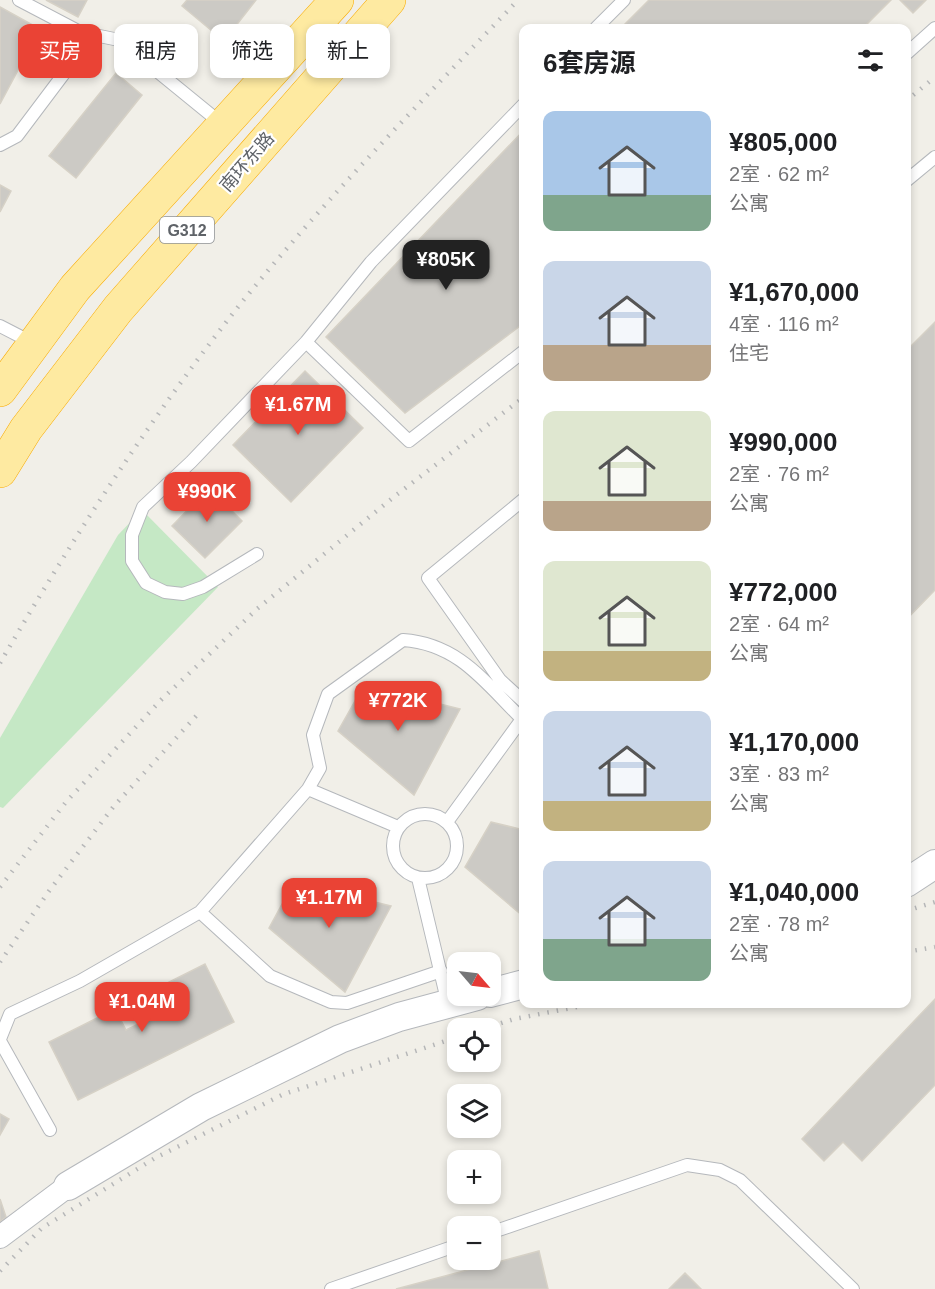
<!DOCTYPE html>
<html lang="zh">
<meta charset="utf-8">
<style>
body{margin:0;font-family:Helvetica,"Noto Sans SC",sans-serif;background:#f2f2f2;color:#202124;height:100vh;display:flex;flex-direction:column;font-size:22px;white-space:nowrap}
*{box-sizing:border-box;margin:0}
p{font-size:20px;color:#757577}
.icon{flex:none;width:33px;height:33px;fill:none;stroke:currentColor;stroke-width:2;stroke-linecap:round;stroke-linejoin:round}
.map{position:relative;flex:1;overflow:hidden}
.sheet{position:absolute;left:519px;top:24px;width:392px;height:984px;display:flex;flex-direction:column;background:#fff;border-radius:12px;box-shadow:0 3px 9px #0003}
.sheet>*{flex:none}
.banner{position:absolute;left:18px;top:24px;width:411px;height:54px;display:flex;gap:12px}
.needle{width:39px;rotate:118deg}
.buttons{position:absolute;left:447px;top:952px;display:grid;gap:12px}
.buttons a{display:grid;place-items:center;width:54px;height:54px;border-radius:12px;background:#fff;box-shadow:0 3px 9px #0003;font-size:30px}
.price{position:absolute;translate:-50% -51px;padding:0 14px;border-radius:12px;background:#ea4335;color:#fff;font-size:20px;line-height:39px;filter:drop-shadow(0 2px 3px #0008)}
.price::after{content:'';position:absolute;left:50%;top:36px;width:18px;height:14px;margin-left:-9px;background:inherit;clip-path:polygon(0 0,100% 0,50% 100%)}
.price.on{background:#222;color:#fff}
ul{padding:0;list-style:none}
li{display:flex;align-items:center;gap:18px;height:150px;padding:0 24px}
li span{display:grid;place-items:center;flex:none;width:168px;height:120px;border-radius:12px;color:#555}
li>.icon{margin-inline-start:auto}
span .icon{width:72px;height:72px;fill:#fffc;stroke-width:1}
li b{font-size:26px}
h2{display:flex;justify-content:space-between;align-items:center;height:72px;padding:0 24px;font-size:26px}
.pill{padding:0 21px;border-radius:12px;background:#fff;box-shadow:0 3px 9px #0003;font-size:21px;line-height:54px}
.pill.on{background:#ea4335;color:#fff}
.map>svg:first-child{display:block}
.green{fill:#c5e8c5}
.building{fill:#cccac5;stroke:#d6d1c6;stroke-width:1.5}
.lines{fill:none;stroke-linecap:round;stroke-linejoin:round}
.service-casing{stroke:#b5b8bc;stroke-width:14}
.minor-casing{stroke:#b5b8bc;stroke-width:24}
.tertiary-casing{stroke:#b5b8bc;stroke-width:30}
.trunk-casing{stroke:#f9ab00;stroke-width:34}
.service{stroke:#fff;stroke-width:12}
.minor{stroke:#fff;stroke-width:22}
.tertiary{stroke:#fff;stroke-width:28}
.trunk{stroke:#feeaa1;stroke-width:33}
.rail{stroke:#b6b7b8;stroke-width:4.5;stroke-dasharray:1.5 8;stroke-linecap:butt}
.labels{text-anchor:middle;stroke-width:4.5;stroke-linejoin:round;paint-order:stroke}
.shield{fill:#fff;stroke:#8f9295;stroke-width:1.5}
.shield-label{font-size:16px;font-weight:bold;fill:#5f6368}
.street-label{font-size:18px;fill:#5f6368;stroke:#fff}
</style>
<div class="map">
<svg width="935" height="1289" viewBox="0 0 935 1289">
<rect width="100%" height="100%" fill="#f1efe8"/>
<path class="green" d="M142,510L218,587L3,808L0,807V738L118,535Z"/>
<path class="building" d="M46,0H87L78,17Z
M187,0H256L224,41L182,6Z
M649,0H891L863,28H621Z
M900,0H926L913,13Z
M0,7L40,29L0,104Z
M116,73L142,95L76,178L49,156Z
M524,130V323L405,413L326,337Z
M0,185L11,191L0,212Z
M935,322V590L906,620V351Z
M305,371L363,428L291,502L233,445Z
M209,488L242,521L205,558L172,526Z
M364,685L460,709L414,795L338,731Z
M491,822L524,830V917L465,867Z
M294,882L391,906L345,992L269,928Z
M205,964L234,1022L78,1100L49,1042L115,1009L126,1030L145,1021L135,999Z
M935,999V1085L862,1161L843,1142L824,1161L802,1139Z
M0,1114L9,1119L0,1135Z
M0,1199L6,1217L0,1222Z
M539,1251L548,1289H396Z
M685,1273L701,1289H669Z"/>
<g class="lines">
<g class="service-casing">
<path id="service" d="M19,0L80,32L119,40L222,124
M596,28L624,0
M906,54L935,28
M0,145L17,136L93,35
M906,181L935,157
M0,326L33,343
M306,342L409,441L524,351
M524,499L428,578L500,680L524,702
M257,554L203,587L183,594L165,592L146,583L132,561V535L143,507L191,462L306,342L371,262L524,104
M308,789L398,827
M393 846a32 32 0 1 1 64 0a32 32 0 1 1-64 0Z
M447,822L522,719
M418,878L448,1004
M200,912L270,976L331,1002L347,1003L441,971
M0,1039L10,1014L80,981L200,912L308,789L320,768L313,735L328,694L403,640C460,644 486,684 524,721
M0,1041L50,1130
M490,1233L687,1165L720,1170L740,1180L853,1289
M331,1289L458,1245"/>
</g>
<g class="minor-casing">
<path id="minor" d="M0,1237L68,1186"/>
</g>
<g class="tertiary-casing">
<path id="tertiary" d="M906,883L935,864
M490,993L524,984
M68,1186L201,1107L340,1039L399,1017L477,996"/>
</g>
<g class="trunk-casing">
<path id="trunk" d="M0,390L75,288L337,0
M0,471L26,429L118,309L389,0"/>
</g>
<use href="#service" class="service"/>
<use href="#minor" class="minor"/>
<use href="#tertiary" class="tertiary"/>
<use href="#trunk" class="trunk"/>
<path class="rail" d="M906,101L935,77
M0,663C71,541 147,423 234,312C322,202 421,102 518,0
M0,887L66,802L161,700L257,609L395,496L524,397
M906,911L935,902
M906,952L935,947
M0,962L49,891L114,806L198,714
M483,1029L514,1019L592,1004
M0,1271L42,1228L155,1158L284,1094L458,1037"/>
</g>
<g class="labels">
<rect class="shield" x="160" y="217" width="54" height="26" rx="4.5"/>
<g class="shield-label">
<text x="187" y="236">G312</text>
</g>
<g class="street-label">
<text transform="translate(247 162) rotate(-49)" y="6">南环东路</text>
</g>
</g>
</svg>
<div class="buttons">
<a><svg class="needle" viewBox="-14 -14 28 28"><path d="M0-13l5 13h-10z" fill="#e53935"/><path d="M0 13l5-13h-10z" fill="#757577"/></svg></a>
<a><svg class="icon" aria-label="locate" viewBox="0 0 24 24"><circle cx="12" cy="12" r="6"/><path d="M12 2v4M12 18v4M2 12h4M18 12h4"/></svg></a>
<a><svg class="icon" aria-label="layers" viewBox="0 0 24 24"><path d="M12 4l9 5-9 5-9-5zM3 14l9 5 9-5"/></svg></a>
<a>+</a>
<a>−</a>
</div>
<b class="price on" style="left:446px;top:291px">¥805K</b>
<b class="price" style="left:298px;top:436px">¥1.67M</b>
<b class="price" style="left:207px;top:523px">¥990K</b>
<b class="price" style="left:398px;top:732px">¥772K</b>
<b class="price" style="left:329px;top:929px">¥1.17M</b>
<b class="price" style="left:142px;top:1033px">¥1.04M</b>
<div class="banner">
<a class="pill on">买房</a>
<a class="pill">租房</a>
<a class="pill">筛选</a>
<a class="pill">新上</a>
</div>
<section class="sheet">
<h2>6套房源<svg class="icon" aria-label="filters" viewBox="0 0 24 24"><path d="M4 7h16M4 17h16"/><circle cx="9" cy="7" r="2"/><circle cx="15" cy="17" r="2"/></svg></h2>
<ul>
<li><span style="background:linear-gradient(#a9c7e8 70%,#7fa58c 0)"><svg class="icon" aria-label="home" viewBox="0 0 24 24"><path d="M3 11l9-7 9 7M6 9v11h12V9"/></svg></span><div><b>¥805,000</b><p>2室 · 62 m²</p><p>公寓</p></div></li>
<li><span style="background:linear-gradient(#c9d6e8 70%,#b9a48a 0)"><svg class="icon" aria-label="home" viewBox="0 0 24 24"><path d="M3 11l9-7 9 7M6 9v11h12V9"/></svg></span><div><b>¥1,670,000</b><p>4室 · 116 m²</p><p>住宅</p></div></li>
<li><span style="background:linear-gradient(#dfe7d0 75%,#b9a48a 0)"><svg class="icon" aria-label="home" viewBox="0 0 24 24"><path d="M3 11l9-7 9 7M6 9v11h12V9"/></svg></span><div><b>¥990,000</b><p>2室 · 76 m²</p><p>公寓</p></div></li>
<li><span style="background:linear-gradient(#dfe7d0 75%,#c2b280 0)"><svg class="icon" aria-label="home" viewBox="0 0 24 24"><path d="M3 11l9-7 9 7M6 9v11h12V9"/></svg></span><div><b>¥772,000</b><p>2室 · 64 m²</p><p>公寓</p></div></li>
<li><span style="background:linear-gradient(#c9d6e8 75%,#c2b280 0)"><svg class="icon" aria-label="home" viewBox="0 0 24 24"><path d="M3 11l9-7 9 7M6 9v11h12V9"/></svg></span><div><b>¥1,170,000</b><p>3室 · 83 m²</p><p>公寓</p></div></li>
<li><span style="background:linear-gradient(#c9d6e8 65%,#7fa58c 0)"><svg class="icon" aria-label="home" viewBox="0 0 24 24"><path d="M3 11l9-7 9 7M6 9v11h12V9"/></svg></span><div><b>¥1,040,000</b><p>2室 · 78 m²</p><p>公寓</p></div></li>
</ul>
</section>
</div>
